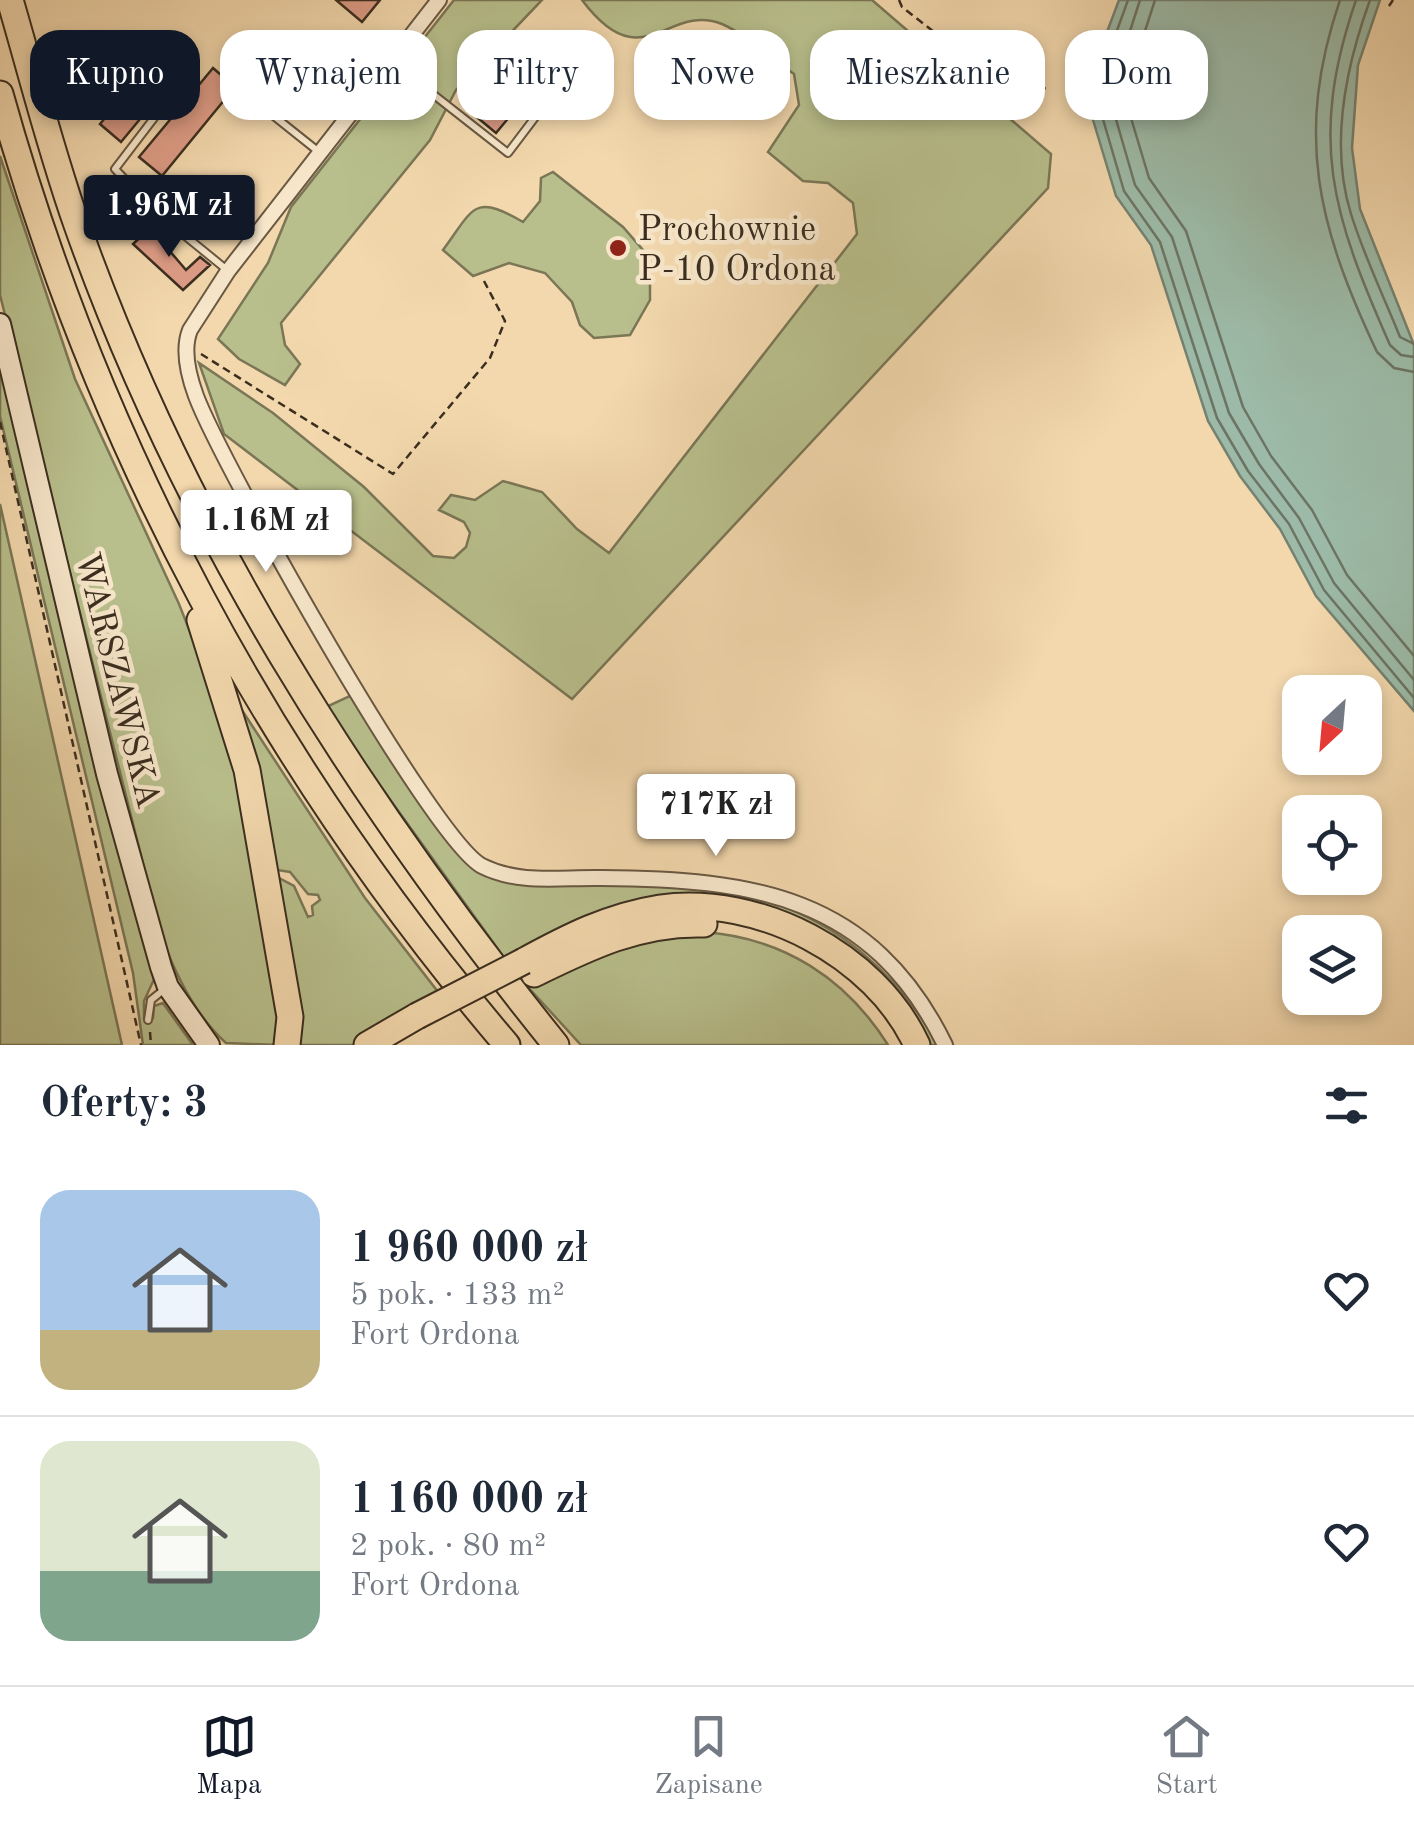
<!DOCTYPE html>
<html lang="pl">
<meta charset="utf-8">
<style>
body{margin:0;font-family:"Old Standard TT",serif;background:#f2f2f3;color:#1f2937;height:100vh;display:flex;flex-direction:column;font-size:38px;white-space:nowrap}
*{box-sizing:border-box;margin:0}
p{font-size:32px;color:#747a83}
.icon{flex:none;width:55px;height:55px;fill:none;stroke:currentColor;stroke-width:2;stroke-linecap:round;stroke-linejoin:round}
.map{position:relative;height:1045px;overflow:hidden}
.side{display:flex;flex-direction:column;background:#fff;flex:1}
.side>*{flex:none}
.hud{position:absolute;left:30px;top:30px;width:1355px;height:90px;display:flex;gap:20px}
.needle{width:65px;rotate:206deg}
.tools{position:absolute;left:1282px;top:675px;display:grid;gap:20px}
.tools a{display:grid;place-items:center;width:100px;height:100px;border-radius:20px;background:#fff;box-shadow:0 5px 15px #0003;font-size:50px}
.price{position:absolute;translate:-50% -85px;padding:0 22px;border-radius:10px;background:#fff;color:#222;font-size:32px;line-height:65px;filter:drop-shadow(0 2px 5px #0008)}
.price::after{content:'';position:absolute;left:50%;top:60px;width:30px;height:22px;margin-left:-15px;background:inherit;clip-path:polygon(0 0,100% 0,50% 100%)}
.price.active{background:#111827;color:#fff}
ul{padding:0;list-style:none}
li{display:flex;align-items:center;gap:30px;height:250px;padding:0 40px}
li+li{border-top:2px solid #e0e1e3}
li span{display:grid;place-items:center;flex:none;width:280px;height:200px;border-radius:30px;color:#555}
li>.icon{margin-inline-start:auto}
span .icon{width:120px;height:120px;fill:#fffc;stroke-width:1}
li b{font-size:42px}
h2{display:flex;justify-content:space-between;align-items:center;height:120px;padding:0 40px;font-size:42px}
.tag{padding:0 35px;border-radius:30px;background:#fff;box-shadow:0 5px 15px #0003;font-size:35px;line-height:90px}
.tag.active{background:#111827;color:#fff}
.dock{display:flex;justify-content:space-around;align-items:center;height:140px;border-top:2px solid #e0e1e3;background:#fff;font-size:28px;color:#747a83}
.dock a{display:grid;justify-items:center;gap:5px}
.dock .active{color:#111827}
.map>svg:first-child{display:block}
.green{fill:#b8bf8c;stroke:#7a7656;stroke-width:2.5}
.water{fill:#9cbaa7;stroke:#758271;stroke-width:2.5}
.lines{fill:none;stroke-linecap:round;stroke-linejoin:round}
.shore{stroke:#6c7463;stroke-width:2.5}
.building{fill:#dd9c86;stroke:#3b2e1f;stroke-width:2.5}
.lane-casing{stroke:#695842;stroke-width:10}
.street-casing{stroke:#695842;stroke-width:18}
.secondary-casing{stroke:#3b2e1f;stroke-width:24}
.highway-casing{stroke:#3b2e1f;stroke-width:29}
.path{stroke:#3b2e1f;stroke-width:2.5;stroke-dasharray:8 5;stroke-linecap:butt}
.lane{stroke:#f7e6ca;stroke-width:6}
.street{stroke:#f7e6ca;stroke-width:14}
.secondary{stroke:#f7e6ca;stroke-width:20}
.highway{stroke:#f3d8ad;stroke-width:25}
.highway-bridge-casing{stroke:#3b2e1f;stroke-width:29;stroke-linecap:butt}
.highway-bridge{stroke:#f3d8ad;stroke-width:25}
.poi-dot{fill:#8f2418;stroke:#f7e6ca;stroke-width:4}
.labels{text-anchor:middle;stroke-width:9;stroke-linejoin:round;paint-order:stroke}
.poi-label{font-size:35px;fill:#3b2e1f;stroke:#f7e6ca;text-anchor:start}
.street-label{font-size:35px;fill:#3b2e1f;stroke:#f7e6ca}
</style>
<div class="map">
<svg width="1414" height="1045" viewBox="0 0 1414 1045">
<rect width="100%" height="100%" fill="#f3d8ad"/>
<filter id="stains"><feTurbulence type="fractalNoise" baseFrequency=".002" numOctaves="4"/><feColorMatrix values="0 0 0 0 .2 0 0 0 0 .09 0 0 0 0 .02 0 0 0 .5 -.17"/></filter>
<radialGradient id="worn" r=".72"><stop offset=".6" stop-color="#630" stop-opacity="0"/><stop offset="1" stop-color="#630" stop-opacity=".3"/></radialGradient>
<path class="green" d="M454,0H542L456,90L430,140L281,323L285,345L300,364L285,385L239,359L218,339L268,263L291,207Z
M582,0H872L1051,154L1048,188L572,699L224,434L199,363L273,413L364,487L433,556L454,558L466,547L470,533L464,522L439,510L451,495L475,500L503,481L542,492L577,529L609,553L857,234L853,203L828,183L803,181L768,152L799,105L794,74C772,59 747,35 722,24C667,2 643,81 582,0Z
M0,156L75,379L179,604L227,725L282,1029L278,1045L226,1043C195,1015 175,974 161,935L0,295Z
M553,172L623,227L650,258V300L630,335L594,338L580,325L572,302L545,273L509,263L473,276L443,250C474,208 473,193 523,222L540,201L541,178Z
M0,359L156,975L144,1001V1018H153L154,1006L163,1003L193,1045H143L133,973L0,416Z
M0,504L122,1045H0Z
M354,694L482,869C671,882 828,860 939,1045H925L908,1015L745,906L508,963L324,708Z
M232,695L365,898L442,997L360,1045H300L277,877L294,886L308,917L313,915L312,906L320,900L318,895L308,894L290,872L277,870Z
M704,932C783,938 846,978 888,1045H581L527,986L627,941Z"/>
<path class="water" d="M1119,0H1380L1358,65L1352,148L1360,209L1414,345V711L1316,596L1280,529L1240,476L1208,421L1151,245L1116,196L1090,110L1098,56Z"/>
<g class="lines">
<path class="shore" d="M1128,0L1107,58L1100,109L1124,191L1160,242L1217,418L1248,471L1289,524L1324,590L1414,698
M1140,0L1120,62L1113,109L1135,185L1172,237L1229,413L1259,464L1299,518L1334,583L1414,680
M1155,0L1134,65L1128,108L1149,178L1186,231L1243,407L1271,456L1312,510L1347,575L1414,656
M1340,0C1294,135 1318,227 1377,352L1394,368L1414,372
M1356,0C1308,140 1332,214 1390,345L1401,355L1414,357
M1370,0C1346,66 1329,144 1351,214C1364,256 1384,297 1400,337L1414,344"/>
</g>
<path class="building" d="M336,0H380L362,22Z
M172,37L193,55L121,142L100,124Z
M543,41L560,56L496,133L478,118Z
M213,68L235,87L162,176L139,157Z
M150,228L186,270L200,257L210,265L183,290L133,244Z"/>
<g class="lines">
<g class="lane-casing">
<path id="lane" d="M392,62L508,153L583,54
M193,67L115,169L156,212L227,270
M255,101L319,152
M148,1020L151,1000L166,988"/>
</g>
<g class="street-casing">
<path id="street" d="M439,0L228,271L190,330C182,350 189,377 196,396C222,465 432,840 482,866C520,885 561,877 601,878C751,879 872,895 945,1045"/>
</g>
<g class="secondary-casing">
<path id="secondary" d="M0,324L107,774L161,967L168,987L209,1045"/>
</g>
<g class="highway-casing">
<path id="highway" d="M10,0C32,75 51,152 77,225C184,527 356,797 556,1045
M0,94C98,446 270,767 507,1045
M200,620L247,770L290,1017L287,1045
M524,961C568,937 609,916 660,908C758,894 875,954 917,1045
M534,974C589,947 640,922 704,924
M367,1045L417,1016"/>
</g>
<path class="path" d="M899,0L902,7L996,80L1048,89
M1389,6L1393,0
M201,354L393,474L490,358L505,321L484,281
M0,422L141,1045
M150,1032L151,1045"/>
<use href="#lane" class="lane"/>
<use href="#street" class="street"/>
<use href="#secondary" class="secondary"/>
<use href="#highway" class="highway"/>
<g class="highway-bridge-casing">
<path id="highway-bridge" d="M417,1016L524,961"/>
</g>
<use href="#highway-bridge" class="highway-bridge"/>
</g>
<circle class="poi-dot" cx="618" cy="248" r="10"/>
<g class="labels">
<g class="poi-label">
<text x="638" y="240">Prochownie<tspan x="638" dy="40">P-10 Ordona</tspan></text>
</g>
<g class="street-label">
<text transform="translate(119 680) rotate(76)" y="12">WARSZAWSKA</text>
</g>
</g>
<rect width="100%" height="100%" filter="url(#stains)"/>
<rect width="100%" height="100%" fill="url(#worn)"/>
</svg>
<div class="tools">
<a><svg class="needle" viewBox="-14 -14 28 28"><path d="M0-13l5 13h-10z" fill="#e53935"/><path d="M0 13l5-13h-10z" fill="#747a83"/></svg></a>
<a><svg class="icon" aria-label="locate" viewBox="0 0 24 24"><circle cx="12" cy="12" r="6"/><path d="M12 2v4M12 18v4M2 12h4M18 12h4"/></svg></a>
<a><svg class="icon" aria-label="layers" viewBox="0 0 24 24"><path d="M12 4l9 5-9 5-9-5zM3 14l9 5 9-5"/></svg></a>
</div>
<b class="price active" style="left:169px;top:260px">1.96M zł</b>
<b class="price" style="left:266px;top:575px">1.16M zł</b>
<b class="price" style="left:716px;top:859px">717K zł</b>
<div class="hud">
<a class="tag active">Kupno</a>
<a class="tag">Wynajem</a>
<a class="tag">Filtry</a>
<a class="tag">Nowe</a>
<a class="tag">Mieszkanie</a>
<a class="tag">Dom</a>
</div>
</div>
<section class="side">
<h2>Oferty: 3<svg class="icon" aria-label="filters" viewBox="0 0 24 24"><path d="M4 7h16M4 17h16"/><circle cx="9" cy="7" r="2"/><circle cx="15" cy="17" r="2"/></svg></h2>
<ul>
<li><span style="background:linear-gradient(#a9c7e8 70%,#c2b280 0)"><svg class="icon" aria-label="home" viewBox="0 0 24 24"><path d="M3 11l9-7 9 7M6 9v11h12V9"/></svg></span><div><b>1 960 000 zł</b><p>5 pok. · 133 m²</p><p>Fort Ordona</p></div><svg class="icon" aria-label="heart" viewBox="0 0 24 24"><path d="M12 20l-8-8c-3-5 5-10 8-4 3-6 11-1 8 4z"/></svg></li>
<li><span style="background:linear-gradient(#dfe7d0 65%,#7fa58c 0)"><svg class="icon" aria-label="home" viewBox="0 0 24 24"><path d="M3 11l9-7 9 7M6 9v11h12V9"/></svg></span><div><b>1 160 000 zł</b><p>2 pok. · 80 m²</p><p>Fort Ordona</p></div><svg class="icon" aria-label="heart" viewBox="0 0 24 24"><path d="M12 20l-8-8c-3-5 5-10 8-4 3-6 11-1 8 4z"/></svg></li>
</ul>
</section>
<nav class="dock">
<a class="active"><svg class="icon" aria-label="map" viewBox="0 0 24 24"><path d="M3 6l6-2 6 2 6-2v14l-6 2-6-2-6 2zM9 4v14M15 6v14"/></svg>Mapa</a>
<a><svg class="icon" aria-label="saved" viewBox="0 0 24 24"><path d="M7 4h10v16l-5-4-5 4z"/></svg>Zapisane</a>
<a><svg class="icon" aria-label="home" viewBox="0 0 24 24"><path d="M3 11l9-7 9 7M6 9v11h12V9"/></svg>Start</a>
</nav>
